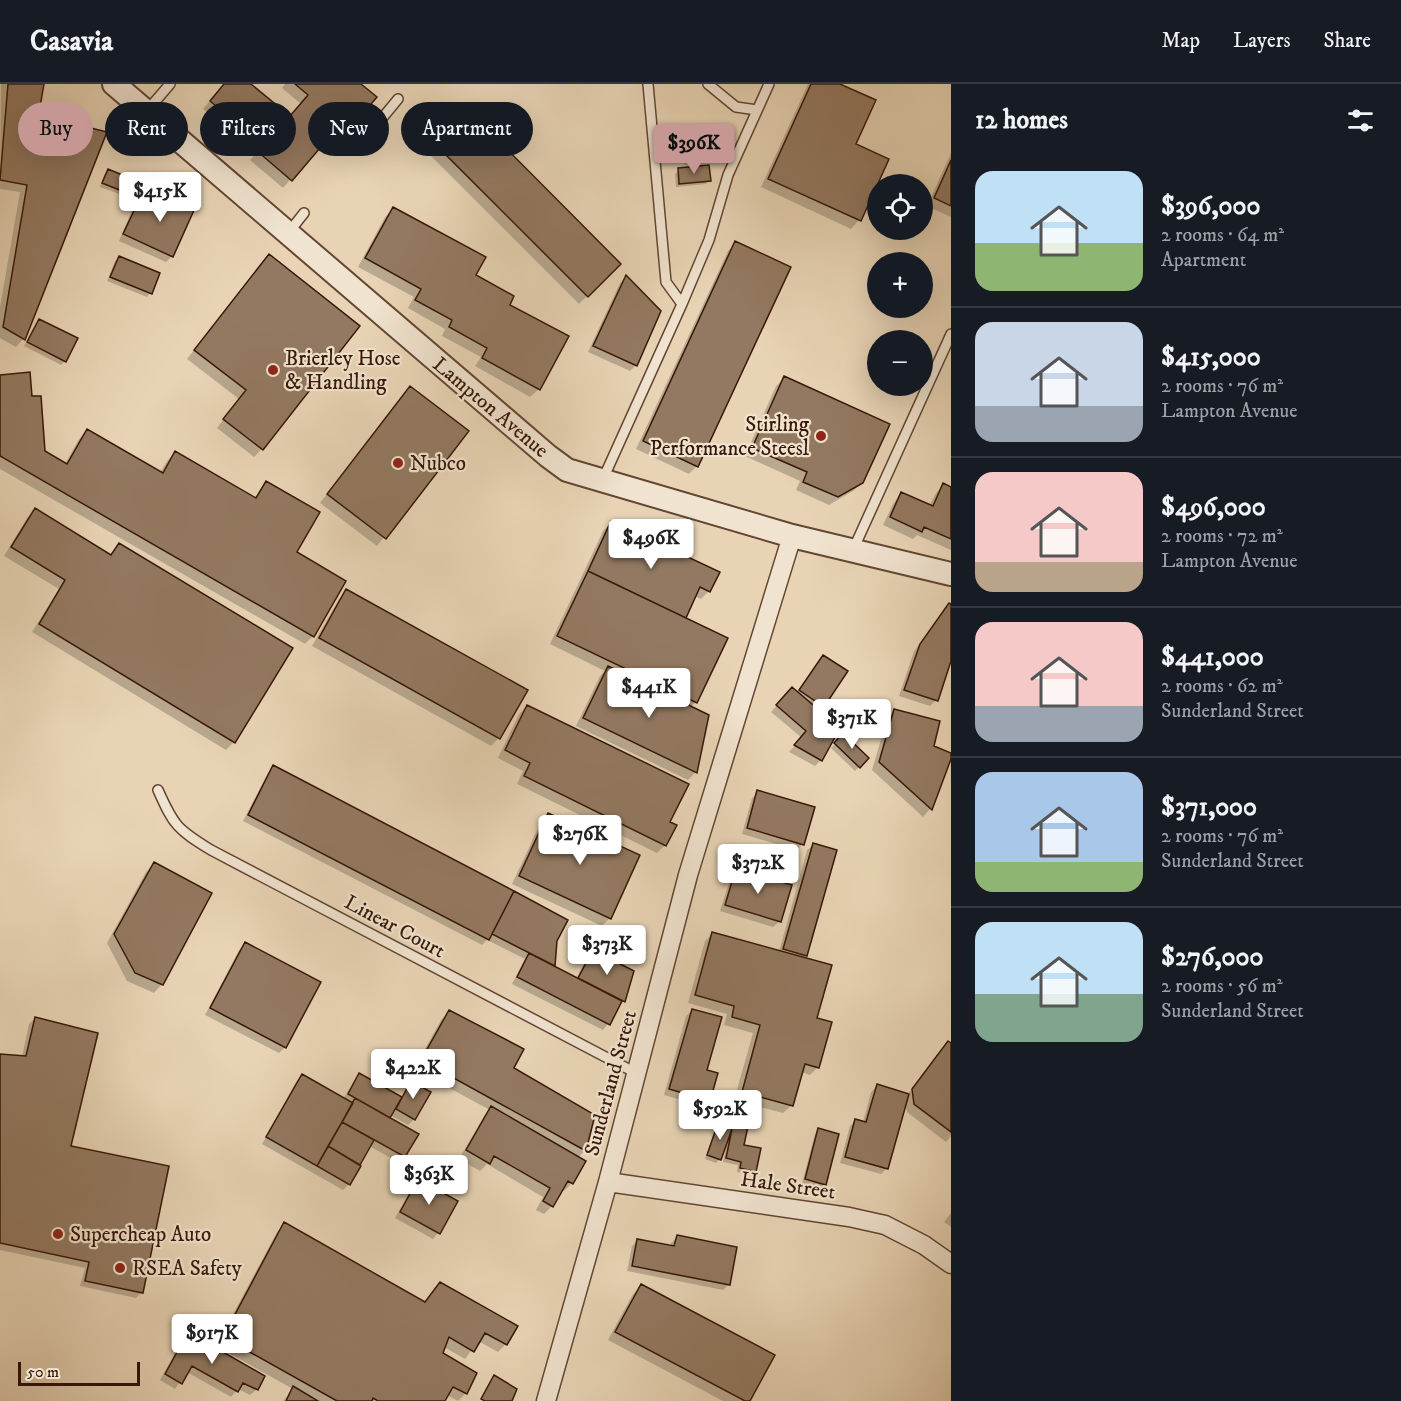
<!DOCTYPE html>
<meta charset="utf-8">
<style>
body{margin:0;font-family:"IM FELL DW Pica",serif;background:#20242c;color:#f1f3f6;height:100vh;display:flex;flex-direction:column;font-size:22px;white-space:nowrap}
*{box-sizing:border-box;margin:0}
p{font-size:20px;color:#9ea1a6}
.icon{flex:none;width:33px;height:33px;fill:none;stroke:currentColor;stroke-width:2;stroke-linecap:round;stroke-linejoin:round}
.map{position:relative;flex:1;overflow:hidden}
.details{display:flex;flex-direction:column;background:#171b24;width:450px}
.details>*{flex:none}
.banner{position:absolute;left:18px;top:18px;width:570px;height:54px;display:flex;gap:12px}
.tools{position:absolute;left:867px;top:90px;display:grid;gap:12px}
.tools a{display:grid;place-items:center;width:66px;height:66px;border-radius:50%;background:#171b24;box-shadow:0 6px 24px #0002;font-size:30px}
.scale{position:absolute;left:18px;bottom:15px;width:122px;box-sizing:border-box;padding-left:6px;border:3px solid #371707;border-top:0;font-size:16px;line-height:21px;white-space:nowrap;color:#371707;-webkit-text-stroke:4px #f0e3cf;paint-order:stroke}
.price{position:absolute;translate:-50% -51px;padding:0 14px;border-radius:6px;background:#fff;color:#222;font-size:20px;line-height:39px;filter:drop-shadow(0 2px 3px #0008)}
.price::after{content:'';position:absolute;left:50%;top:36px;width:18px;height:14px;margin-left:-9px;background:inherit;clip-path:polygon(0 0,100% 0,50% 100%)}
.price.on{background:#c59692;color:#111}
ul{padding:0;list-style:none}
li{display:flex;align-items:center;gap:18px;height:150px;padding:0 24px}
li+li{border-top:2px solid #363941}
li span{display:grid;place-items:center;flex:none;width:168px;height:120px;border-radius:18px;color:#555}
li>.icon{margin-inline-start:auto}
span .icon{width:72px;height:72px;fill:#fffc;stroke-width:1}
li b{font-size:26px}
h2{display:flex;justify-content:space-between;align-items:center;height:72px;padding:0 24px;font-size:26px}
.tag{padding:0 21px;border-radius:27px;background:#171b24;box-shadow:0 6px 24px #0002;font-size:21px;line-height:54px}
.tag.on{background:#c59692;color:#111}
header{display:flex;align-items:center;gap:36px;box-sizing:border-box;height:84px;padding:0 30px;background:#171b24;border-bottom:2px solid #363941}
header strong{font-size:28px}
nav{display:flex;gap:33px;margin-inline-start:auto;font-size:21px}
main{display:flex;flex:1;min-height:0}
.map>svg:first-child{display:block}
.shadow{fill:#0003}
.building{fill:#937961;stroke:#371707;stroke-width:1.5}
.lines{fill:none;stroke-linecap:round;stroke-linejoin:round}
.service-casing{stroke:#634632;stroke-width:12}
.minor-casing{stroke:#634632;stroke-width:21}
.tertiary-casing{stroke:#634632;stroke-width:26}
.service{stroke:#f0e3cf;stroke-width:9}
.minor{stroke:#f0e3cf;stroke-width:18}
.tertiary{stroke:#f0e3cf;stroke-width:22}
.poi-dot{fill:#8f2418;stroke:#f0e3cf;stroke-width:2}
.labels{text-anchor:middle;stroke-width:4.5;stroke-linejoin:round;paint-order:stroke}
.poi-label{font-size:21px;fill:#371707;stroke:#f0e3cf;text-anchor:start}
.street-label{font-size:21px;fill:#371707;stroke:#f0e3cf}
</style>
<header>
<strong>Casavia</strong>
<nav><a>Map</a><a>Layers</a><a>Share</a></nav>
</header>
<main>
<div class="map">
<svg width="951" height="1317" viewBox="0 0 951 1317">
<rect width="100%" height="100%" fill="#e8d4b5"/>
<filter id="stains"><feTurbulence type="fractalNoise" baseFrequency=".00333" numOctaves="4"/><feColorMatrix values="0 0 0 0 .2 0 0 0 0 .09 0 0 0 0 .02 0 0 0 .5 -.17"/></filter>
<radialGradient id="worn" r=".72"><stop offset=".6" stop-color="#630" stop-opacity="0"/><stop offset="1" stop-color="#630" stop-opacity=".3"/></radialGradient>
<path class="shadow" d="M1,0H42L38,24L69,40L105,49L23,255L16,263L0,254V223L20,108L0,105Z
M224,0H249L289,34L301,20L282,4L285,0H359L349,44L341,52L333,46L283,104L250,76L256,70L203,25Z
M808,0H836L854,61L887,76L859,136L851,145L761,103Z
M463,23L619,180L579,220L422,63Z
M951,69V133L927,122Z
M679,86L709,96L706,100L676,103L675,90Z
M108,87L126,108L122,111L100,103L104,91Z
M155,108L172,172L166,178L119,157L133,124L139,118L146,121L149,113Z
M393,125L508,221L539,305L530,313L475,282L481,273L442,252L445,245L408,224L414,213L358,183L385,133Z
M736,159L697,382L689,390L636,365L728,167Z
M119,174L150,209L147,213L107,197L115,177Z
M261,180L262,365L254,373L217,344L239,315L187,275Z
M626,193L636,281L630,287L588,268L620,199Z
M39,237L65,277L61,281L24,262Z
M0,292L31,314L44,368L65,380L79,355L87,347L160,389L167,377L175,369L254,415L266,399L295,469L313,552L305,560L0,385Z
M784,294L862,399L853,407L829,421L796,406L800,397L745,372L776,302Z
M410,304L467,347L377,462L320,419Z
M944,401L951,404V466L917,451L913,455L883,441L894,418L902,410L929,422L936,409Z
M35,426L109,471L119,461L234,658L226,666L32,548L59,505L4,472L27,434Z
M611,439L709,507L701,515L694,512L684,535L696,618L690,623L696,688L688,696L576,642L600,592L605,587L550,560L603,447Z
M347,507L499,654L491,662L312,562L339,515Z
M949,521L951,522V572L936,616L930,622L899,612L914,567Z
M823,573L846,588L818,627L821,676L815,682L789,668L802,654L771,628L787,610L797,609Z
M527,622L668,738L665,761L657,769L517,700L523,687L498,674L519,630Z
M895,627L932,663L951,671L930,725L923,733L872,686L887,635Z
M843,652L867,674L855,687L831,664Z
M274,683L556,857L554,883L576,895L587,873L593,867L624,917L617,923L608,940L603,946L512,900L525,875L487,856L482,861L243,737L268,689Z
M758,708L802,760L797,766L742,750L752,714Z
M549,730L610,834L602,842L512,800L541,738Z
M813,761L805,872L802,874L815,935L818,983L810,991L801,988L792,1021L783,1029L734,1016L753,949L724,941L727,930L688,919L705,857L713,849L779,868L807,766Z
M154,780L162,900L154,909L127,897L107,859L146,788Z
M736,786L790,802L779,838L773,843L720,827L731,792Z
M245,860L285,963L279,969L205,931L239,866Z
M692,926L705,987L708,1016L703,1022L664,1011L686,932Z
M449,928L512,984L585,1066L578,1074L572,1099L564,1107L561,1105L552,1122L544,1130L536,1126L543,1113L487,1080L480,1087L459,1075L484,1032L490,1026L414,985L441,936Z
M35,934L69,1063L142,1208L136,1214L80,1202L85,1184L0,1166V971L22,973L29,940Z
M948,959L951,961V1052L946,1058L907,1028L905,1019L887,1084L881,1090L840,1079L850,1042L856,1036L863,1038L871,1008L877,1002L907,1011Z
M360,991L400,1014L411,999L414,1035L408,1041L390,1031L388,1035L404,1073L398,1078L369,1062L349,1100L343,1106L262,1060L296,998L302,992L343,1015L354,997Z
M736,1032L743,1062L754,1087L750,1091L737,1088L738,1081L723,1078L726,1063H724L720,1075L716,1079L705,1075L714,1048L724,1041L730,1043L732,1035Z
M818,1046L824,1100L821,1104L802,1099L815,1050Z
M418,1097L438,1149L433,1155L395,1134L412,1103Z
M951,1129V1143L944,1138Z
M285,1140L424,1219L440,1199L506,1260L498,1268L478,1257L465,1275L444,1263L441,1270L466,1309L458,1317L447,1311L443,1317H283L293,1305L216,1262L277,1148Z
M677,1153L729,1200L723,1206L627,1187L632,1162L638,1156L670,1163L671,1159Z
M641,1202L748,1317H723L608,1256L633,1210Z
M189,1250L263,1293L256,1306L250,1311L238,1305L231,1313L187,1288L175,1305L160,1296L183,1255Z"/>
<path class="building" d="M8,0H44L40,23L75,29L71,39L107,48L25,256L3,243L27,101L0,96Z
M224,0H251L290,32L308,11L295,0H361L377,13L350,45L342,38L292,97L257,67L262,61L210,17Z
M811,0H840L876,16L856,60L889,75L861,137L768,95Z
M463,21L621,180L588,213L429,54Z
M951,76V122L934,114Z
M709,81L711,97L679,100L678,84Z
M108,85L132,95L127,109L102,99Z
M155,106L195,124L173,173L123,150L139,116L148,121Z
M393,123L486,173L476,191L514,212L510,221L569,252L540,306L482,274L487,264L449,243L452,236L415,216L421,205L365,174Z
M735,157L791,183L698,383L643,357Z
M269,170L360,242L263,366L223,335L246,306L194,266Z
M119,172L160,189L152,210L110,193Z
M626,191L661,227L637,282L593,262Z
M39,235L78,254L66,278L27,258Z
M30,288L32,312H41L45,367L67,380L87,345L163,389L175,367L256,414L266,397L320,428L297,468L346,497L314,553L0,372V291Z
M784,292L890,340L863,399L838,413L803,398L807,388L752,364Z
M410,302L469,347L386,455L327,410Z
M943,399L951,403V455L924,443L922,448L890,433L901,408L933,422Z
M35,424L111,471L119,459L293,564L235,659L39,540L65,496L11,463Z
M611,437L720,488L710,508L700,503L686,534L588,487Z
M588,487L728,554L697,619L557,552Z
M346,505L528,606L500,655L319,554Z
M949,519L951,520V577L938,617L904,606L920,560Z
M823,571L848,587L824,623L799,606Z
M608,582L709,631L697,689L583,634Z
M792,603L840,644L822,677L794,661L806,647L776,621Z
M527,621L689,700L670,738L677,741L666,762L524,692L530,679L505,666Z
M894,625L940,637L934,662L951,669V675L932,726L879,678Z
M843,649L869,674L860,684L834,659Z
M273,681L514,807L489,856L248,731Z
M757,706L815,723L804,761L747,744Z
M548,729L640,771L611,835L519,792Z
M813,759L837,766L807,872L783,865Z
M154,778L212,809L163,901L135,889L114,850Z
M736,784L792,801L781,838L725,821Z
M514,807L568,836L557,857L555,882L492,850Z
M712,848L832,881L817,934L832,938L819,984L805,980L793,1022L742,1008L760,941L732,933L734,922L695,911Z
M245,858L321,898L286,964L210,924Z
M593,866L634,887L625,918L578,894Z
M529,869L622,917L610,941L517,893Z
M692,925L722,933L707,986L718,989L710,1017L669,1005Z
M449,926L524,965L514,984L595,1031L586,1067L421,976Z
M35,933L98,949L71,1062L169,1082L143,1209L85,1197L89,1178L0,1159V970L26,972Z
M948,957L951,959V1048L914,1020L912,1005Z
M359,989L402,1013L390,1034L348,1010Z
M302,990L353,1019L317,1082L266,1053Z
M411,997L431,1008L415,1036L396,1025Z
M877,1000L909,1010L888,1085L845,1073L855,1035L866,1038Z
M355,1014L419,1050L405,1073L342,1038Z
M491,1022L586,1077L573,1100L568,1097L553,1123L543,1117L550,1104L494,1072L490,1080L466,1066Z
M735,1030L750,1033L744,1061L761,1064L756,1088L740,1084L741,1078L726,1074Z
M342,1038L374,1056L360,1081L328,1062Z
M724,1039L733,1042L721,1076L707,1071L717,1042L722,1044Z
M818,1044L839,1050L826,1101L805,1095Z
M328,1062L361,1082L350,1101L317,1082Z
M418,1095L458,1117L440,1150L400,1128Z
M284,1138L425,1218L440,1198L518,1242L507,1261L485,1249L474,1268L449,1253L443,1269L477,1289L467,1310L453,1303L445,1317H378L373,1314L372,1317H337L223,1253Z
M677,1151L737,1163L730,1201L632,1182L637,1155L674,1162Z
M641,1200L775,1271L750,1317H745L615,1248Z
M188,1248L265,1292L258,1306L243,1299L238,1308L192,1282L182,1300L165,1290Z
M494,1291L517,1305L512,1317H485L481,1315Z
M293,1302L318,1317H286Z"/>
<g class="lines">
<g class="service-casing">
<path id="service" d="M708,0L736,23L757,26
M146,28L170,0
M360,61L398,15
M289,148L304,129
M682,220L709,156L728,91L769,0
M603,395L682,220L666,198L648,0
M853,466L951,250
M158,706C174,742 177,745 211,766L636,989"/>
</g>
<g class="minor-casing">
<path id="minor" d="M608,1098L849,1133L885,1141L924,1161L951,1180
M546,1317L608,1098L688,791L792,452"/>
</g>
<g class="tertiary-casing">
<path id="tertiary" d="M114,0L548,372L567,386L792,452L951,490"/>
</g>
<use href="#service" class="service"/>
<use href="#minor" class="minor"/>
<use href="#tertiary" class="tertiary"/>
</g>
<g class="poi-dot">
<circle cx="273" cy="286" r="6"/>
<circle cx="821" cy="352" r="6"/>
<circle cx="398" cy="379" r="6"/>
<circle cx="58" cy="1150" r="6"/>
<circle cx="120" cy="1184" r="6"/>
</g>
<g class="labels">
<g class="poi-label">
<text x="285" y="281">Brierley Hose<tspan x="285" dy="24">&amp; Handling</tspan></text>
<text x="809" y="347" text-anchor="end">Stirling<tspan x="809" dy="24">Performance Steesl</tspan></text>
<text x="410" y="386">Nubco</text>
<text x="70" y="1157">Supercheap Auto</text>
<text x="132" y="1191">RSEA Safety</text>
</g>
<g class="street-label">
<text transform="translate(491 323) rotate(40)" y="7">Lampton Avenue</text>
<text transform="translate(395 842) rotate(28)" y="7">Linear Court</text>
<text transform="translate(610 999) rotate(-75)" y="7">Sunderland Street</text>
<text transform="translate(788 1101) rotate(8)" y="7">Hale Street</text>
</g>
</g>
<rect width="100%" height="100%" filter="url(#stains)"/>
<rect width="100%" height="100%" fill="url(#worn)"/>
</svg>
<div class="tools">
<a><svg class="icon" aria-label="locate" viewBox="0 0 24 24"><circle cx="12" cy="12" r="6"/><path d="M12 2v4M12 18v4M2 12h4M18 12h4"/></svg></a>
<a>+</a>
<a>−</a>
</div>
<div class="scale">50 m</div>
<b class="price on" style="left:694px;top:91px">$396K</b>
<b class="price" style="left:160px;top:139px">$415K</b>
<b class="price" style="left:651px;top:486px">$496K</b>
<b class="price" style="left:649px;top:635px">$441K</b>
<b class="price" style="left:852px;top:666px">$371K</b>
<b class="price" style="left:580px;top:782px">$276K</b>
<b class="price" style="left:758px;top:811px">$372K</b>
<b class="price" style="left:607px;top:892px">$373K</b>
<b class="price" style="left:413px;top:1016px">$422K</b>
<b class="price" style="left:720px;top:1057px">$592K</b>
<b class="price" style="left:429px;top:1122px">$363K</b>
<b class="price" style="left:212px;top:1281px">$917K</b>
<div class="banner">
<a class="tag on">Buy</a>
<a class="tag">Rent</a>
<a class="tag">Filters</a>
<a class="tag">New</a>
<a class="tag">Apartment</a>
</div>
</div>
<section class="details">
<h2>12 homes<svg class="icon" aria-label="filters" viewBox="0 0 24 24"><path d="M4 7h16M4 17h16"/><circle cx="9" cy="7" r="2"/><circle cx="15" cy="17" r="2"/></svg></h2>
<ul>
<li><span style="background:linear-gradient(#bfe0f5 60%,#8fb573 0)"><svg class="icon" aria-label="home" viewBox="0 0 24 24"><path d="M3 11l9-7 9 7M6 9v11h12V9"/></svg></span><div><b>$396,000</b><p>2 rooms · 64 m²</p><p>Apartment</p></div></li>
<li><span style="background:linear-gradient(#c9d6e8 70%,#9aa5b1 0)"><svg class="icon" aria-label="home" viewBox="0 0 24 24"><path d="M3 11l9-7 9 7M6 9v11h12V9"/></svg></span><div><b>$415,000</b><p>2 rooms · 76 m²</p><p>Lampton Avenue</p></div></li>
<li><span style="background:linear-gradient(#f6c9c9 75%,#b9a48a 0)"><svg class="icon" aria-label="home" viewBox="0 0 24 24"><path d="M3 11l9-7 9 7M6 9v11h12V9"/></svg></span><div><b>$496,000</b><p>2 rooms · 72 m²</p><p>Lampton Avenue</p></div></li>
<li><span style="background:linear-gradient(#f6c9c9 70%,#9aa5b1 0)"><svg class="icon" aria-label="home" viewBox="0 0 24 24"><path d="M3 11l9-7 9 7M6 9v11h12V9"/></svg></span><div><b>$441,000</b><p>2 rooms · 62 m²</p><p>Sunderland Street</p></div></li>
<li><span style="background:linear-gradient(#a9c7e8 75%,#8fb573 0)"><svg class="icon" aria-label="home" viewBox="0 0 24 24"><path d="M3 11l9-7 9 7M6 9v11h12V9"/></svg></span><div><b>$371,000</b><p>2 rooms · 76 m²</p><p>Sunderland Street</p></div></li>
<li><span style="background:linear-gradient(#bfe0f5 60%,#7fa58c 0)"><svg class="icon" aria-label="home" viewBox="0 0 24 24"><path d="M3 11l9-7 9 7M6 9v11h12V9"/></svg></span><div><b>$276,000</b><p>2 rooms · 56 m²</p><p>Sunderland Street</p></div></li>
</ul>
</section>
</main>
